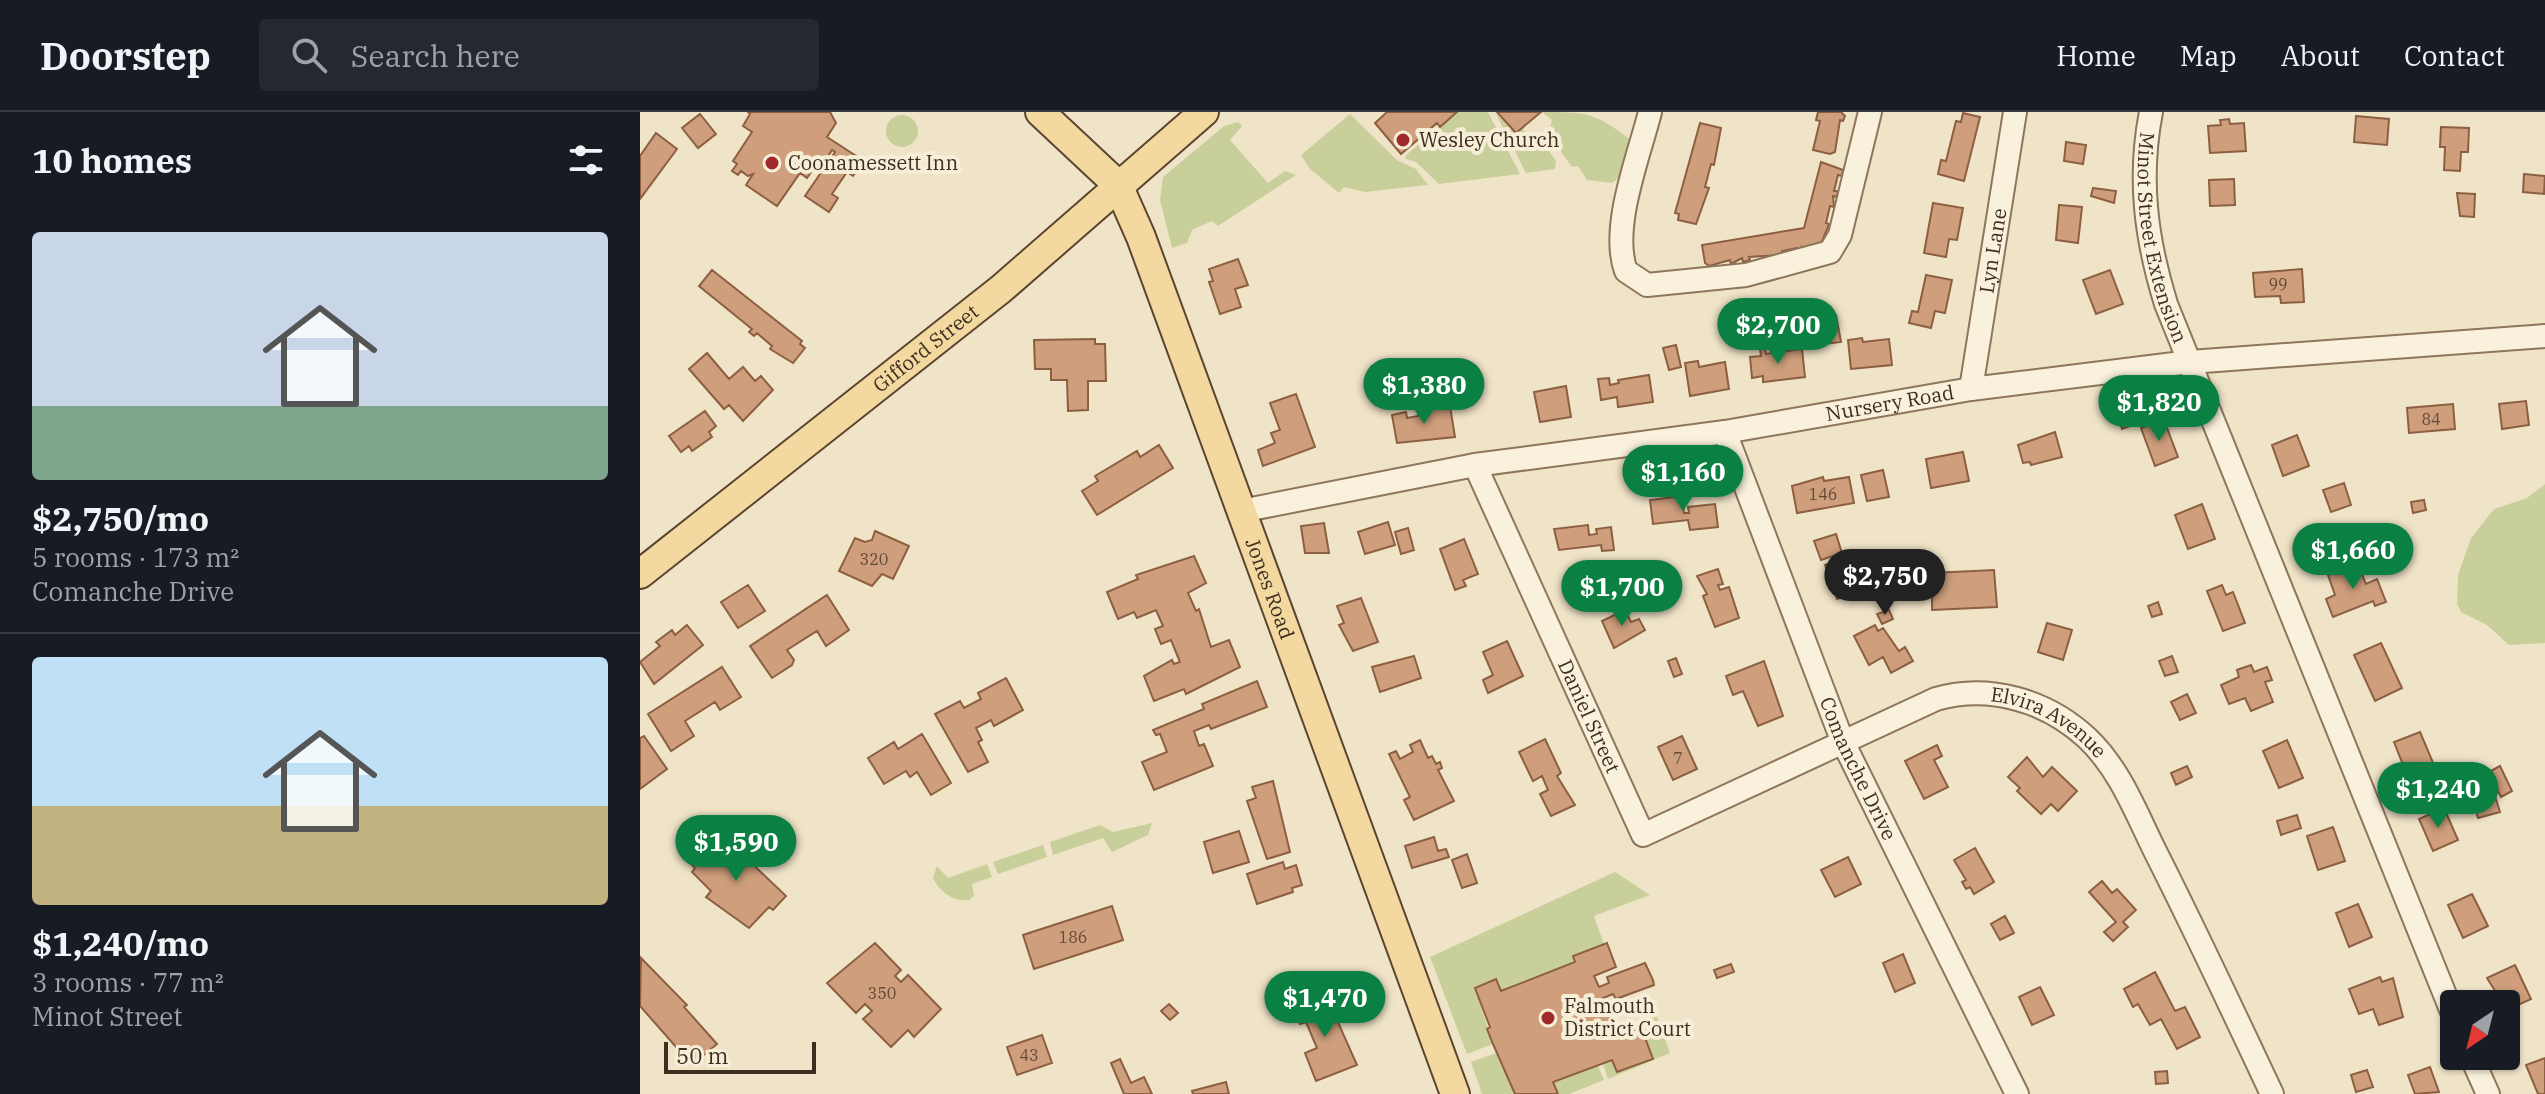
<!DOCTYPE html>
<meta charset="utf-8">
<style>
body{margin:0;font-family:"IBM Plex Serif",serif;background:#242831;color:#f1f3f6;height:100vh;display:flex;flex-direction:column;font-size:30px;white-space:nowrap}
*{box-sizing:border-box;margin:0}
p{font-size:26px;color:#9ea1a6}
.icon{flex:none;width:44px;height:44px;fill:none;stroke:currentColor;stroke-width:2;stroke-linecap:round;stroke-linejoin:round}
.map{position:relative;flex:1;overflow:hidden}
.details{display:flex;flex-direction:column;background:#171b24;width:640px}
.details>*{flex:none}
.needle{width:52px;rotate:215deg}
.tools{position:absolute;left:1800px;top:878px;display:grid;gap:16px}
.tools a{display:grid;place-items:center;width:80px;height:80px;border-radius:8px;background:#171b24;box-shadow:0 2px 6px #0004;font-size:40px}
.scale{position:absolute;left:24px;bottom:20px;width:152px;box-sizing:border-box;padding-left:8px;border:4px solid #3d2e20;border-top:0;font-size:22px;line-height:28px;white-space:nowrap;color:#3d2e20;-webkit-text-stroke:6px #f7eed8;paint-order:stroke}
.price{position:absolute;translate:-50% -68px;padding:0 18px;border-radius:28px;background:#0b8043;color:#fff;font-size:26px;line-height:52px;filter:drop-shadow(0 2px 4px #0008)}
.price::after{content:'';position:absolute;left:50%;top:48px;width:24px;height:18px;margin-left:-12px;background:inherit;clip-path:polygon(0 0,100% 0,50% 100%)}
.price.current{background:#222;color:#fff}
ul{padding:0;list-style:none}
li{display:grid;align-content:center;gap:16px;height:424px;padding:0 32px}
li+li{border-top:2px solid #363941}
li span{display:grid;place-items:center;height:248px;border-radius:8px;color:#555}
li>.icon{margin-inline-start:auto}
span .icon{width:144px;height:144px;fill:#fffc;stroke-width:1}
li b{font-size:34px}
h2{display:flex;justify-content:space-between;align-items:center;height:96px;padding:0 32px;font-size:34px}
header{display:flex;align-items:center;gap:48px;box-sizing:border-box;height:112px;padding:0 40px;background:#171b24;border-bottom:2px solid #363941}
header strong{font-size:38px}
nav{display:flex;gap:44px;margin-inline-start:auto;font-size:28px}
.search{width:560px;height:72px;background:#242831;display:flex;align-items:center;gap:20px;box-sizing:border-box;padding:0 28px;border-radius:8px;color:#9ea1a6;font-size:30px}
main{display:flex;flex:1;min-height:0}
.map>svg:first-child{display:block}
.green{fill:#c9cf9b}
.building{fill:#cf9f7d;stroke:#8d5f41;stroke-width:2}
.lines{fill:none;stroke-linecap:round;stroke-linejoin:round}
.minor-casing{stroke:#8d765c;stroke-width:26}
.major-casing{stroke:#5b4430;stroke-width:32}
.minor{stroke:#faf1dc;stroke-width:22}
.major{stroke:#f3d9a0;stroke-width:28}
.poi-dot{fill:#9e2a2b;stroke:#f7eed8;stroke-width:3}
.labels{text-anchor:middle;stroke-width:8;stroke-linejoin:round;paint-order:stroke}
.number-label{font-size:16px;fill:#624a37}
.poi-label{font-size:20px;fill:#3d2e20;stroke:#f7eed8;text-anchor:start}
.street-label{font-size:20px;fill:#3d2e20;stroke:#f7eed8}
</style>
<header>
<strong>Doorstep</strong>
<div class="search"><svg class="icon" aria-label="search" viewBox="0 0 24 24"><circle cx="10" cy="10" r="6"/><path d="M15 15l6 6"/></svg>Search here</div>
<nav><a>Home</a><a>Map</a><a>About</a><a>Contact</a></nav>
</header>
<main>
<section class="details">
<h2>10 homes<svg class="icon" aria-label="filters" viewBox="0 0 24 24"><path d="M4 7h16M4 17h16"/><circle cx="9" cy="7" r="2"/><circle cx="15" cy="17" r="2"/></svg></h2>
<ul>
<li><span style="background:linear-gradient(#c9d6e8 70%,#7fa58c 0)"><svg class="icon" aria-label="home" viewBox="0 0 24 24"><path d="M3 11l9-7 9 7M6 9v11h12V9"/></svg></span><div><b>$2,750/mo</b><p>5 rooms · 173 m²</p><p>Comanche Drive</p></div></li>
<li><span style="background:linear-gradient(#bfe0f5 60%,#c2b280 0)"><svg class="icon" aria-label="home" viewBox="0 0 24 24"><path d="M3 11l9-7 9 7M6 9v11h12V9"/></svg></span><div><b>$1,240/mo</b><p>3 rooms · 77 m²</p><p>Minot Street</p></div></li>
</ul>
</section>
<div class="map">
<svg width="1905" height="982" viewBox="0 0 1905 982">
<rect width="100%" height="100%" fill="#f0e4c8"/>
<path class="green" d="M817,0H848L880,62L799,72L776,50L766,47L765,44Z
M855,0L876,21L882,17L904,32L916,49L915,57L886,61Z
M902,0C946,0 954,0 991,28L986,60L972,71L947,68L938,54L932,55L909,23L912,8Z
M710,2L757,48L776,57L788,73L725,80L704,75L699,81L670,57L661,43Z
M246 19a16 16 0 1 1 32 0a16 16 0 1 1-32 0Z
M598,10L602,14L590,28L628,71L645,59L656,63L578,114L572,109L552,118L547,131L532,136L520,88L523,65L584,14Z
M1905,372V531L1869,533L1847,513L1821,500L1817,492L1818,463L1831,426L1854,397L1887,386Z
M512,711L508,723L472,740L463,726L413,743L410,730L460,713L473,720Z
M403,733L407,745L358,762L353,750Z
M347,752L352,765L332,772L334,783L330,788C314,790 300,781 293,766L297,754L308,766Z
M975,760L1010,783L954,804L964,832L933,844L935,850L861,879L835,876L853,932L827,942L790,845Z
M1006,888L1012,891L1030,941L968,967L963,952L972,948L978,960L1013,947L1001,916L1007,913L999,891Z
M856,941L863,958L866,957L875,982H842L831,950Z
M958,954L964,968L929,982H918L913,970Z"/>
<path class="building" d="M108,0H190L196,11L187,25L224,49L213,64L207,60L192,82L198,86L189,100L165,84L195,40L192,38L182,54L169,45L167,49L175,54L167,66L160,61L137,94L106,73L113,62L108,64L101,59L98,63L92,59L97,52L93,49L112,20L103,14L110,2Z
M747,0H817L800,15L797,11L761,42L735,11Z
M857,0H901L876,21Z
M1178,0H1201L1205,4L1203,9L1200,8L1195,40L1190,42L1173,38L1180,9L1176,8Z
M1323,1L1340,5L1324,69L1298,62L1301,48L1306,49L1316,9L1321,10Z
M60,2L76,22L58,36L42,16Z
M1716,4L1749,7L1747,33L1714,30Z
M1589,7L1590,12L1604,11L1606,39L1570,41L1568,14L1581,13L1580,8Z
M1060,11L1081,16L1074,53L1071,52L1065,75L1069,76L1056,112L1038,108L1039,102L1035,101Z
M1801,15L1829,16L1828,40H1821L1820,59L1804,58L1805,35H1800Z
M16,21L37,37L0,87V44Z
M1426,30L1446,33L1443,52L1424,49Z
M1181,50L1203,58L1202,64L1198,63L1194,79H1198L1197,85L1193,84L1194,95L1190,94L1186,111L1189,112L1181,132L1166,138L1162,135L1163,140H1157V136L1142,139V143L1109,145L1110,148L1103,150L1102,146L1091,152L1090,148L1069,154L1065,151L1062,133L1164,116Z
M1884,62L1905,64L1904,82L1883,80Z
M1594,67L1595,93L1570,94L1569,68Z
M1453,76L1476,79L1474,91L1451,84Z
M1817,81L1835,82L1834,105L1820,104Z
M1293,91L1323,96L1317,128L1309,127L1306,145L1284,141Z
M1419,93L1442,95L1438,131L1416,128Z
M598,147L608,173L595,177L601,195L580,202L569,170L573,169L569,157Z
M1662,157L1664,190L1641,191L1640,184L1615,185L1613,161Z
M72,158L162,229L160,232L165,236L153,251L130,237L132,234L117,221L114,224L109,220L112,217L59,174Z
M1470,158L1483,192L1456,202L1443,168Z
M1286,163L1312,168L1305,201L1295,199L1291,216L1269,211L1272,199L1278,200Z
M1196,203L1201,230L1185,232L1180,205Z
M1222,226L1223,230L1249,227L1252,253L1211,257L1208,228Z
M455,227V232H465L466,269H448V298L428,299L427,268H411V257H395L394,228Z
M1036,233L1041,255L1029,258L1023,236Z
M1125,236L1126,242L1162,237L1165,265L1123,270V264L1112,266L1110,245L1121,244L1120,237Z
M67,241L89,267L103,255L115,269L121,264L133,278L103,309L89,293L84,297L49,257Z
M1058,249L1059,255L1085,250L1089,277L1050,284L1045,251Z
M1009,263L1013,290L978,295L977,285L961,288L958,267L969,266L970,273L979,271L978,268Z
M926,274L931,305L900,310L894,280Z
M656,282L675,335L623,354L618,338L635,331L631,321L640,318L630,291Z
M1886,289L1889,313L1862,317L1859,292Z
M1813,292L1815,317L1769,321L1767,296Z
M810,294L815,325L757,331L752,303L766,300L767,306L778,304V300Z
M1496,297L1501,310L1482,317L1477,303Z
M65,299L76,314L69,320L72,325L52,339L49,334L41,340L29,324Z
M1524,308L1538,345L1515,354L1501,316Z
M1415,320L1422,345L1391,353L1390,350L1383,351L1378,333Z
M1657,323L1669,354L1643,364L1632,333Z
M519,333L533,356L457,403L442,379L458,369L455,364L497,339L500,345Z
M1323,340L1329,369L1291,376L1286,347Z
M1243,358L1249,385L1227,389L1221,363Z
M1183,365L1184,369L1209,365L1214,391L1157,401L1152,374Z
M1704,371L1711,393L1691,400L1683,378Z
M1042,384L1044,401H1049L1048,395L1075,392L1078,415L1050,418L1048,408L1013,412L1010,388Z
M1784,388L1786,398L1773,401L1771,390Z
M1562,392L1575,427L1548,437L1535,403Z
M748,410L755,433L725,442L718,420Z
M684,411L689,441H665L661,414Z
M948,413L949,423L957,422L956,417L971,415L974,438L962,439L961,433L919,438L914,417Z
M768,416L774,438L761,442L755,420Z
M235,419L269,434L253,467L242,462L232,474L199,459L215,426L225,430L232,428Z
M1196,422L1202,441L1181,448L1174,429Z
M824,427L838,462L823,468L826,474L815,478L800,437Z
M554,444L566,471L548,481L556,499L559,497L571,535L589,528L600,555L546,582L544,577L514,589L504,564L532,548L534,552L540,550L531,528L521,532L515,517L523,514L516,498L497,506L494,500L478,507L467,480L498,467L496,463Z
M1207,446L1217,475L1208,478L1209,483L1197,487L1185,453Z
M1718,452L1726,472L1737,467L1746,490L1735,494L1733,489L1693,505L1686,487L1695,483L1688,463Z
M1078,457L1083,472L1078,473L1080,478L1089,475L1099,506L1075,515L1063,484L1067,482L1057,464Z
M1354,458L1357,495L1292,498V461Z
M108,473L125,499L98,516L81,490Z
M1582,473L1586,483L1593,480L1605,511L1583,519L1567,479Z
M187,483L209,518L186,534L177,519L147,538L154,548L152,553L132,566L110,534Z
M721,486L738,530L713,539L699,513L704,511L697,494Z
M1518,490L1522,502L1512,505L1508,494Z
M985,498L991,510L999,507L1005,518L974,536L962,509Z
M1249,498L1253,507L1242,512L1237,502Z
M1407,511L1432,518L1423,548L1398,540Z
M47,513L63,533L14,572L0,550L20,534L16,530L32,518L35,523Z
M1235,513L1238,519L1243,516L1259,539L1265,535L1273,549L1251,561L1243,545L1229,553L1214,524Z
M867,529L883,564L848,581L843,568L853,563L843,540Z
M1741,531L1762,576L1735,589L1714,543Z
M774,544L781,566L740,580L732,555Z
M1532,544L1538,560L1525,564L1519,549Z
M1036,546L1042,562L1034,565L1028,549Z
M1124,549L1143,604L1118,614L1103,579L1093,583L1086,564Z
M1611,553L1614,560L1627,555L1632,568L1625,570L1633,590L1611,599L1605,586L1589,592L1581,573L1599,565L1597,558Z
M82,555L101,585L80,598L75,590L45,609L54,624L31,639L8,602Z
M366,566L383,598L354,614L351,608L336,616L342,628L338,630L348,650L328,660L295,602L320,589L324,596L341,587L338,581Z
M617,569L627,595L571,617L569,613L554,619L559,634L564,632L573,654L514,678L502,650L527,640L520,622L516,623L513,618L564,597L562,592Z
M1547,582L1556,601L1540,608L1531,590Z
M1780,620L1794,653L1767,663L1754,630Z
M282,622L311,671L291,683L277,660L270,665L266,659L244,672L228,646L254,630L258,637Z
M4,624L27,657L0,677V626Z
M1042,624L1057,657L1033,668L1018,635Z
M905,627L921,661L917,664L935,693L911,704L900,682L908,678L902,664L893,669L879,640Z
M780,628L788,646L792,644L796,652L800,650L802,656L798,658L814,689L774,708L764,688L770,685L749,642L756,639L760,647L773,640L770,633Z
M1647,628L1663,666L1639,676L1623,639Z
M1297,633L1302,644L1294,648L1308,675L1284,687L1265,649Z
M1387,645L1403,665L1412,655L1437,679L1418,699L1411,692L1401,702L1377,679L1380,676L1368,665Z
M1547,654L1552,665L1536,673L1531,661Z
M1860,654L1872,679L1861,685L1849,660Z
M633,669L650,740L627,747L607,689L616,686L612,675Z
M1854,681L1860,700L1838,706L1833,687Z
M1804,696L1818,728L1793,739L1779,707Z
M1657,703L1661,716L1641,723L1637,709Z
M1693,715L1705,749L1678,758L1667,724Z
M599,719L609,750L573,761L564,730Z
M84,725L146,784L133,798L129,795L109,816L66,785L71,779L52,760L55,756L50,751L66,734L71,739Z
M794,725L798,739L806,737L809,745L772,756L765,734Z
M1335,736L1354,770L1334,782L1330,775L1326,777L1322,770L1326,768L1314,748Z
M827,742L837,771L822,776L812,748Z
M1208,745L1221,772L1195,785L1181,758Z
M643,750L645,757L656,753L662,773L652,776L653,780L617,792L607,762Z
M1462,769L1472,781L1477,777L1496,798L1483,810L1488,815L1473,829L1464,820L1476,810L1449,780Z
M1832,782L1848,814L1823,826L1808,793Z
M1718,792L1732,825L1709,835L1696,801Z
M472,794L483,828L394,857L383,823Z
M1365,804L1374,821L1360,828L1351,812Z
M235,831L261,858L255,864L261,870L268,863L301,897L274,925L268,918L251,935L223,907L232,899L225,892L216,901L187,871Z
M967,831L976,855L954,864L959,875L969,871L967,865L1005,851L1013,868L1014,873L976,887L973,882L963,886L978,924L1001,915L1013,947L977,960L972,948L913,970L918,982H875L853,932L847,917L850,915L835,876L856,867L861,879L935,850L933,844Z
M1263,842L1275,871L1255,880L1243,851Z
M1,846L47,893L44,895L77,932L52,953L0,894Z
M1091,852L1094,860L1077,866L1074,858Z
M1875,853L1891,887L1867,898L1847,866Z
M1515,860L1535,899L1545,895L1560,925L1537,937L1521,907L1510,913L1498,892L1493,895L1484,877Z
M1740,865L1742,870L1753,866L1763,905L1739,913L1733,897L1719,902L1709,877Z
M1400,875L1414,903L1392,913L1379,885Z
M685,881L717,953L676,969L665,941L677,936L666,910L660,912L654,899L664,896L662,890Z
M529,892L538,901L530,908L521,899Z
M402,923L412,951L377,963L367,935Z
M1905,946V982H1898L1886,953Z
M480,947L491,971L504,965L512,982H484L471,951Z
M1790,955L1799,980L1775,982L1768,963Z
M1727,958L1733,975L1716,980L1711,963Z
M1527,959L1528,971L1516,972L1515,960Z
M586,970L589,982H553L552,979Z"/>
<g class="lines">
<g class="minor-casing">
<g id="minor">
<path d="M1010,0C999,44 970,116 986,159L1007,173L1106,163L1190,140L1200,123L1230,0"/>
<path id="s1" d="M1511,0C1498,67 1506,127 1526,192L1814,905"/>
<path id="s2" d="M1331,277L1375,0"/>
<path id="s3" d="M1085,320L1202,628L1377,982"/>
<path id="s4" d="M835,353L1003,723L1296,587C1349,572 1406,588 1447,626C1480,657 1496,701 1516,741C1556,820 1594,901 1632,982"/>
<path id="s5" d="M601,399L835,353L1085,320L1331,277L1550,250L1905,224"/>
<path d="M1831,944L1848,982"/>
</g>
</g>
<g class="major-casing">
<g id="major">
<path id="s6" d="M400,0L478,73L501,125L815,982"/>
<path id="s7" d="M0,462L361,177L564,0"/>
</g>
</g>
<use href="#minor" class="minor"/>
<use href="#major" class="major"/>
</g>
<g class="poi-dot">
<circle cx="763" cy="28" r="8"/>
<circle cx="132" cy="51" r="8"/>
<circle cx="908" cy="906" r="8"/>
</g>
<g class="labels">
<g class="number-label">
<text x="1638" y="178">99</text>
<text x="1791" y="313">84</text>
<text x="1183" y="388">146</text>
<text x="234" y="453">320</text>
<text x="1038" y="652">7</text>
<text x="433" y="831">186</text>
<text x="242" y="887">350</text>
<text x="389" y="949">43</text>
</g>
<g class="poi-label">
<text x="779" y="35">Wesley Church</text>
<text x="148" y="58">Coonamessett Inn</text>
<text x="924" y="901">Falmouth<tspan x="924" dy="23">District Court</tspan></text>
</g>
<g class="street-label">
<text dy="7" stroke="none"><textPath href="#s1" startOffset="128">Minot Street Extension</textPath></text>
<text dy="7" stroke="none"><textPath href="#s2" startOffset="140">Lyn Lane</textPath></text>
<text dy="7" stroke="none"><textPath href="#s7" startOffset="364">Gifford Street</textPath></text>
<text dy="7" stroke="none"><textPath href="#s5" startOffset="658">Nursery Road</textPath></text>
<text dy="7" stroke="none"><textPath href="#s6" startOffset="538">Jones Road</textPath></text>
<text dy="7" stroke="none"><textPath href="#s4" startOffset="276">Daniel Street</textPath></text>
<text dy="7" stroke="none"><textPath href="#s4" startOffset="850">Elvira Avenue</textPath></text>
<text dy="7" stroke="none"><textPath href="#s3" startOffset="362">Comanche Drive</textPath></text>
</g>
</g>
</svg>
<div class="tools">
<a><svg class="needle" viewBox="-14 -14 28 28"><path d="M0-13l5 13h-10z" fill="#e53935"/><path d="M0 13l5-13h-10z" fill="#9ea1a6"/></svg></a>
</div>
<div class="scale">50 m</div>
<b class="price" style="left:1138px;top:254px">$2,700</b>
<b class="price" style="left:784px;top:314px">$1,380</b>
<b class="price" style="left:1519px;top:331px">$1,820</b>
<b class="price" style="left:1043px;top:401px">$1,160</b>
<b class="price" style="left:1713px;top:479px">$1,660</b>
<b class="price current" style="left:1245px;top:505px">$2,750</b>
<b class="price" style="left:982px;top:516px">$1,700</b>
<b class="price" style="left:1798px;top:718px">$1,240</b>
<b class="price" style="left:96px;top:771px">$1,590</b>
<b class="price" style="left:685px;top:927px">$1,470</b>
</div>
</main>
